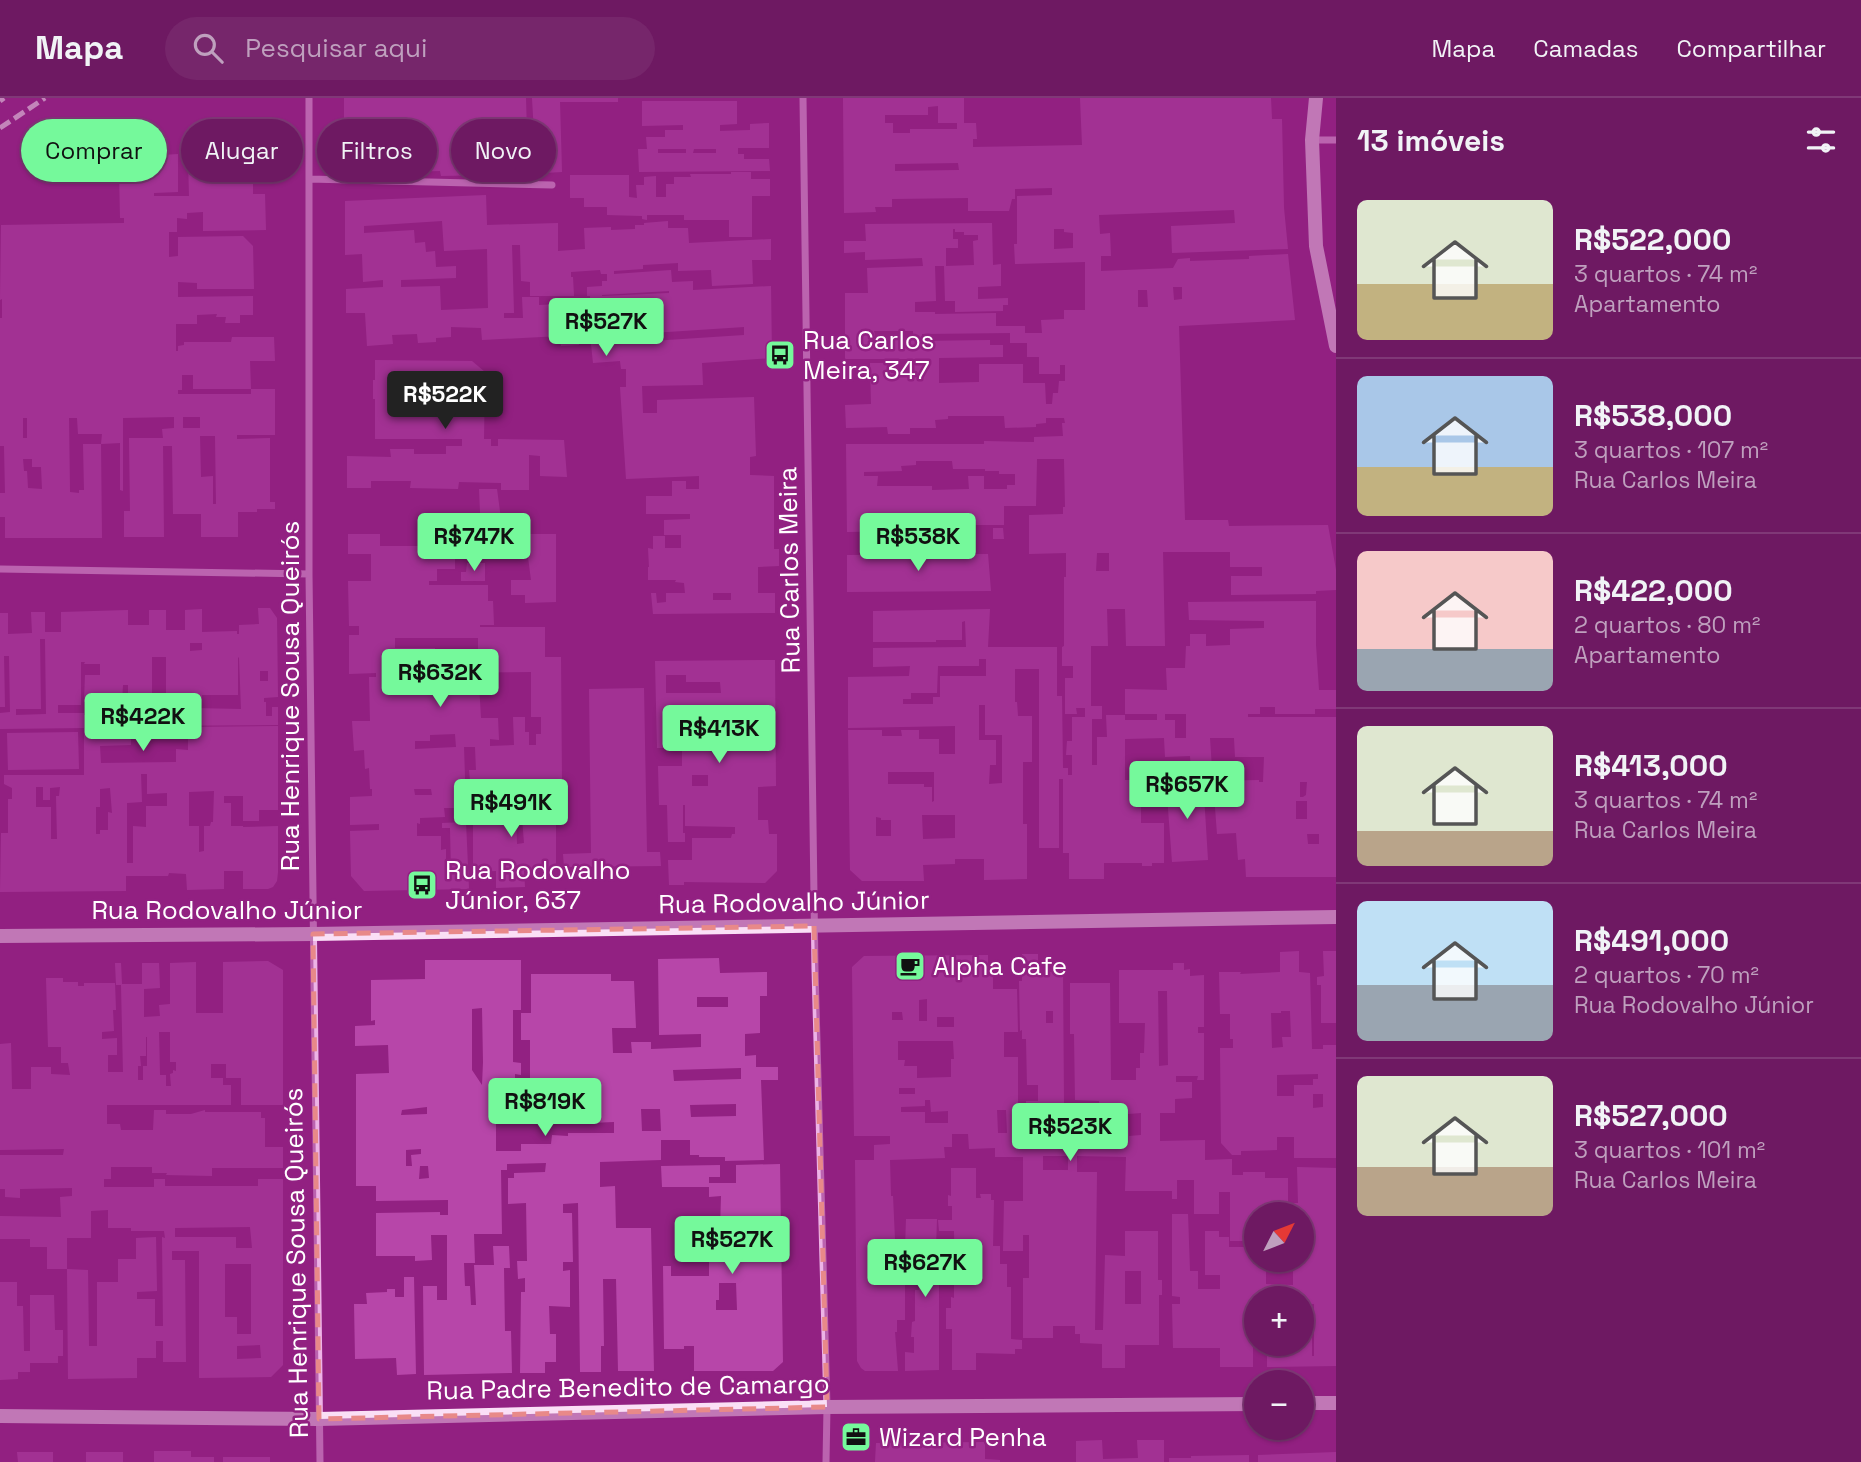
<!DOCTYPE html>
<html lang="pt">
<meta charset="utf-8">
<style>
body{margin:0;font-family:"Space Grotesk",sans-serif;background:#76266b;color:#f1f3f6;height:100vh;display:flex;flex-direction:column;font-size:26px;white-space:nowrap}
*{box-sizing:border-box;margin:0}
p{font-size:23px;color:#bfa0be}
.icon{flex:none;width:38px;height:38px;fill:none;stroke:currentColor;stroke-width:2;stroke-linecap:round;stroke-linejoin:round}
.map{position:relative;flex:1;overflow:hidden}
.panel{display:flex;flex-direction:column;background:#6e1962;width:525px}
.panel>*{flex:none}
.top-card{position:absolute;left:21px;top:21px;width:665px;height:63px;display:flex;gap:14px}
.needle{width:46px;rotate:48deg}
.controls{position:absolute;left:1244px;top:1104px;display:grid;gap:14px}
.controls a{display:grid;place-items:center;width:70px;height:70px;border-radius:50%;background:#6e1962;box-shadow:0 2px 5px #0004,0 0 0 2px #803877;font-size:35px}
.price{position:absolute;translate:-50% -60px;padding:0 16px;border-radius:7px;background:#75f99b;color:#111;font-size:23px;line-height:46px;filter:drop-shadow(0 2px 4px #0008)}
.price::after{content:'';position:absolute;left:50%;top:42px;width:21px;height:16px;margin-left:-10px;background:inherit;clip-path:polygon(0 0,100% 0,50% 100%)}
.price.current{background:#222;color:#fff}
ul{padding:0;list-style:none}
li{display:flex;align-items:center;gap:21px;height:175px;padding:0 21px}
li+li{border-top:2px solid #803877}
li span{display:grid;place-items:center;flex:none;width:196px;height:140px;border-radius:10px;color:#555}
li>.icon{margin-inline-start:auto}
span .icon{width:84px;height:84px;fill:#fffc;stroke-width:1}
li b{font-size:30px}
h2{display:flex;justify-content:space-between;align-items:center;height:84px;padding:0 21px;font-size:30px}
.tag{padding:0 24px;border-radius:32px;background:#6e1962;box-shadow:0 2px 5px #0004,0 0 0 2px #803877;font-size:24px;line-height:63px}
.tag.current{background:#75f99b;color:#111}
header{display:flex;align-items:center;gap:42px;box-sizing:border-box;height:98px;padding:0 35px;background:#6e1962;border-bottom:2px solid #803877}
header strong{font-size:33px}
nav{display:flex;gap:38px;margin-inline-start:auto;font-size:24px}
.search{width:490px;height:63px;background:#76266b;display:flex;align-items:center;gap:18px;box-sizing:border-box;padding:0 24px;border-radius:38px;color:#bfa0be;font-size:26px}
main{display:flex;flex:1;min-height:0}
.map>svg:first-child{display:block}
.building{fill:#b746a9;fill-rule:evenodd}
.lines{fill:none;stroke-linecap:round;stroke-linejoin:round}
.minor{stroke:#edb3e6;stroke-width:7}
.secondary{stroke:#fadff6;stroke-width:14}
.rail{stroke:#fff;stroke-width:5;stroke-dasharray:12 5;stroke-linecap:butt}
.marked{fill:none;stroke:#e88989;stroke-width:5;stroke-dasharray:14 9;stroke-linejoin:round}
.labels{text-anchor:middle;stroke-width:5;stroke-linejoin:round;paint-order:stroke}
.poi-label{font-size:26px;fill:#fff;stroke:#922182;text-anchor:start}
.street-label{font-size:26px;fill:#fff;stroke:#922182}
</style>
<header>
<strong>Mapa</strong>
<div class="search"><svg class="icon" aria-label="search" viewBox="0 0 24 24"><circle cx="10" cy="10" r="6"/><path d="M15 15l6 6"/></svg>Pesquisar aqui</div>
<nav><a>Mapa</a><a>Camadas</a><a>Compartilhar</a></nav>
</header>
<main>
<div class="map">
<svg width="1336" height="1364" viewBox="0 0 1336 1364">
<rect width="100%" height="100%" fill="#922182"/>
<path class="building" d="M344,0H526L527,36L504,37V26L486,27V22H479L480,37L471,38V45L486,44L487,77L441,78L440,73L370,75V48L364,44V28L367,25L344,26Z
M532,0H618V4H560L562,74L528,76L527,35H534Z
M843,0H964V25H976L977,41H973V49L1082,47L1080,0H1271L1272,21H1282L1284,110L1288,151L1172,155L1171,128L1235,125L1234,112L1099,117L1100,136L1110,135L1111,158H1101V173L1173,170L1178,161L1190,160V163L1249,161V158L1288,156L1295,222L1179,228L1185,422H1228L1229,428L1328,427L1336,472V492L1316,493V496L1231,497V478H1262V469H1230V454H1163L1165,548H1126L1125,511H1107L1108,548H1091V608H1102V621H1092V667H1097V639H1107L1106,617H1125V622H1157V616H1125V591L1167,592L1166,570H1185L1186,548H1190V536H1206V548L1230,547V531L1264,530V523L1189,522L1188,504L1316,503V547L1319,592H1336V611H1315V616H1275V609H1260V616H1248V619H1336V779H1246L1245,761L1238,762L1236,735L1217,736L1213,683L1259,682V684H1263L1264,659H1235L1234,640H1210L1212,671L1191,673L1190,658L1165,659L1164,640L1125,641V682H1150V702H1141V725H1164V765H1152V768H1142V765H1104V781H1069V755H1063V681H1059V750H1039V571H1015V604H1017L1018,618H1032V664H1023V726H1027V781L984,782V761H955V766L923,767L924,783H862L850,772L848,632H882V638H902L901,632H919V641H939V656H955V628L848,630V579L909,578L910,568L873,569V550L966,549L965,523L962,524V542H936V544H873V513L990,511L988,549H1057V598H1062L1063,670H1068V677H1072V657H1066L1067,643H1072V619H1085V610H1076L1077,616H1065V580H1073V568H1062V549L1064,548V479H1066V455L1029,456V417L1063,416V409H1065L1064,361H1037L1036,408H1004V427H967V420H954V432L847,434L846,346H984V343L1034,344V339L1063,338L1062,325H1065L1064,320H1046V325L1036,326V329L1005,330L1004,318H948V321L935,322L936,330H910V336H888L887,329L846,330L845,307L871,306L870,265H891V275H907V261H845V195H868L867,170L923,168L922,160L865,162V154L844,155V143H866L865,126L992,125L993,167L1001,166V188L978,189V201L1008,200V207H1003V213L955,214V203H945L944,168H935L936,203L915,204V214H935V216L996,215V228H1025V235H1042L1041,222L1064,221V212H1085V164L1015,166L1014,146H1017V98L1052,97V90L1015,91V101H1012L1009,113H968V100L892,101V109H875L876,114L844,115ZM938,8V25H957V31H910V35H893V25H885V17H928V9ZM958,65L959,72L895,73V66ZM953,131H955V134H964V137H978V142L973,143L974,167L946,168V150H958V141H953ZM1054,131H1064V134L1073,135V150L1054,151ZM1173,189H1182V201L1174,202ZM1138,192H1147L1148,209H1138ZM874,233H913V242H876ZM1010,235V245H1027V259H1039V276H1060V267H1065V283H1059L1058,295H1053L1052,306H1046L1045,285H1023V266H979V284L939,285V260L1003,259V247H990V242L922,243V236ZM916,363H952L953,371H985V373H999V376H1015V387H1007V391H984V378H968L969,391L932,392V388H877L878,378H864V374L902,373L901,368L916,367ZM1097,455H1109V473H1096ZM979,561H986V578H940V599H933V606H903V601H911V595H937L938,568H979ZM979,607H985V637H1002V685L989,686L990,667H996V642H979ZM1165,616H1186V640H1175V622H1165ZM888,674H934V703L932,704V689H924V686H888ZM1300,684H1307L1306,697L1303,699H1300ZM1296,703H1307V721H1296ZM922,717H955V740L923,741ZM876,719L881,720V722H891V738H876ZM1307,736H1319V746H1308Z
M642,3H737V26L720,27V33L750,32V26L769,25V50H738V56H744V61H769L770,73L639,74L638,51H647L646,39H665V32H683V27L642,28ZM658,51H686V55H658ZM694,51H716V55H693Z
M517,43L518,76L494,77L493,44Z
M153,45H163V57L178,56V94L154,95V98H189L188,60H220V72L253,71V96H265L266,132L203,133V114L187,115V121L177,120V134H169V159L178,158V139L243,138L253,148L254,191H197V185L178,184V199L253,198V217H240V225H225L226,219H216L217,216L197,217V226H176V253H178V248L184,247V244H231L232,239H274L275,263H250L251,291H193V277H182V292H178V296H251V291H275V337H237V341L270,340V404H275V411H257V414H238V439H201V416H173L172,348H163L164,439H124V413H130L129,340H163L162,331L174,330V319L123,320V393L120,392V345L101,346L102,336H78L77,320H69L70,394L79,395V392H84L83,346H101L102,440H5V419H0V395H5L4,348H0V220H2V201L0,202L1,127L124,125V120H120L119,73H123V70H132V63L154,61ZM183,319H200V330H183ZM23,320H27V340H23ZM200,338H215L216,406H213V378L201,379ZM23,361H32V369H41L42,391L28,390L27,373H24Z
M731,74H751V81H770V98H752V139H729V122H684V117H647V122L642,121V118L607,117V109H584V100H570V77H629V99L637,100L636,87H644V79L656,78V99H666V86H674V79H691L690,76H731Z
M486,97L487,127L558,125V153L585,151L584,130L611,129V132L635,131V127H644V125L668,123V130H688L689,145L771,141V162H752L753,186L712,188L711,172L678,173V165L643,167V171L614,173V176L671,172L672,184L693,183V192L771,188L772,260L702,265L703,287L642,288L643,315H657V302L754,299L756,358L750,359V377L774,378V451H779V468L758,469V495H775V515L653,516L651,495H656L657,505L666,504V495H685L684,485L675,484L676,482H648V469H649L648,450L653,451V438H665V450H681V437H664V422L690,421V416H646V398H672V383H686V391H699V378L626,381L620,289H626V271H621L620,263L593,265L591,246L634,244V238L592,240L590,198H587V189L602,188V183H607V176H601L600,172L571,174V179H573L574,198H530V184L521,183L520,147H512L514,215H504V220H523L522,199H539V207L559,206L560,222L578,221L579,247L561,248L560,238L482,242L481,230L451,229V239L436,240V244L418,245L417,236L392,237L393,246L367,248L365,215H346V191L383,189V182L363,184L362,156L345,157V103ZM442,123L444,153L487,151L488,210L441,212L440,188L401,189V182L456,180V168L436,169L435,153L426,154L425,144L415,145L414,132L364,135V128ZM669,193V195L602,198V197ZM744,229V237L652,243V235ZM713,495H731V502H713Z
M375,262L472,263L485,274L484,341H491V348H498V341L564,342L567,379L540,378V358L529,357V392H501V385L459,384L458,391L410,390L411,383H371V390H347V358L391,359L390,351H414V356H446V348H462V341H375V301H373V282H375Z
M479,391H497L503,436H481Z
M993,430H1003L1004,441H993Z
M348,436H380V448H443V436H480V455H455V471H437V483H429V487H488V503H493L494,527H480V529H545V559H561L562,687H542V683L493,685V682L470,683L469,672H476L475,649H464L466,710H444L445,719L420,720V726L417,725V738H441V752L446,751V772H451L450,730H442V725L466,724L469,791L364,793L351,778L350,733L379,732V726L350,727V699L372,698V691H370L369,670L365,671L364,652L354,653L352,623H370L369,579H376V575L349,576V537H359V528H349L348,483H371V456H348ZM395,540H478V558H435V550H395ZM531,574V619H541V636H536V647H529V634H525V619H513L514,647L490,648V641L499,642L498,620H481L479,586L399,587V575ZM455,636L456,649L415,651V643H430V637ZM414,691H431L432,697H415Z
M525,436H556V504L525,505V497H511V482H531Z
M988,456L991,493L847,494V457Z
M467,465H485V483H461V474H466Z
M258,510H270L277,520L278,599L264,600V604H266V618H272V609H278V627L131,628V647L100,648L101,665L176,664V651L188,652V629L278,628V712H259V723H243V698H224V705H231V728H243V729L278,728V774L277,783L273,789L268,791H243V773H224V791L187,792L186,776L169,775L168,778H126V793L0,794L1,735H8V701H12V690L4,686V677H84V630L0,631V615L10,614L9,558H4L5,609H0V515H8V536L32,535L31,514H45V534H61V514L128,512V527H149V512H166V532H185V512L202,511V534L237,533V536H239V527L259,526ZM40,541H45L46,616L16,617V611H41ZM190,545H202V552L190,553ZM152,559H166V607H152ZM239,559L241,611L191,610V602H202V597H238V560ZM81,564H85L84,566H100V577H85L84,604H122L123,587H128V617H84V615H58V607H81ZM260,573H268V583H260ZM141,676H147V696L167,695V708H146V729L133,728V765H127V705L142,704ZM36,689H43V702H50V690L60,689L59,698H56L57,741H51V709H36ZM110,690L112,715L108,714V732H100V736H96V709H100V691ZM214,693L213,724H211L210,728H204V753L199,754V728H189V694Z
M775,562L776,688L758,689V722H768L769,736H777V773L765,785L684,784V787H669L668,762H692V740H731L732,736H735V729L685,728V707H683V735H685V744H668L667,707H659L658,668H682V650H657L655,563ZM666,577H686V584H720L721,595H666ZM679,607H695V623H741L740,633L679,632ZM692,677H708V688H692Z
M644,590L647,754H660L661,768L564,769L563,756L591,755L589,591Z
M78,634L79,671L8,672L7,635Z
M1203,681L1208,762L1172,764L1166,684Z
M522,695V713H519V718H516L517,746L524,745L522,719L541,718V710H552L553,718H556V771L524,773L525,789L496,790V773L473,774V696Z
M1299,853V874L1310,875L1312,951H1323V947H1336V1060H1294V1039H1277V1052L1241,1053V1057H1232L1221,1045L1220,950H1233V941H1230V916H1220L1219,874H1241L1240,876L1280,874V854ZM1281,913H1290L1291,939H1282L1283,949L1272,950L1271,915H1281ZM1318,976V981H1313V987H1294V998H1277V977ZM1313,996H1323V1009L1313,1010Z
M1323,853H1336V925H1321V887H1317V879L1324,878Z
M1022,856H1038V874H1063L1064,1007H1039V1011H1044V1017H1026V1003H1038V987H1027L1026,941H1022V932L1020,933L1019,883H1022ZM1046,913H1053V925H1046Z
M988,857V868H993V891H1017L1018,934H1004V959H1018V1038H1065V1032H1097V1022H1100L1099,1003L1075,1002L1074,936H1070V885H1110L1111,982H1136V970H1140V955H1144L1145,925H1119V872H1173V865H1184V872L1190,871V878L1204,877V929H1198V935H1204V982H1197L1198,978H1176V984H1192V1000L1175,1001V1015H1160V1043L1205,1042V1062L1232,1061V1077H1243V1074H1265V1080H1288V1105H1298L1297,1069L1336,1070V1268L1267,1269V1246H1302V1229H1312V1258H1314V1206L1302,1207V1200H1256V1246H1253V1269H1220V1250H1173L1172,1206H1180V1199L1172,1198V1116H1188L1190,1173H1198V1191H1220V1177H1205V1133H1219V1139H1229V1149H1256V1162H1266V1186L1293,1187V1162H1302V1116H1256V1143H1230V1094H1219V1116H1194V1082H1177V1101H1172V1093H1125L1126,1059L1077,1058V1074H1097L1095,1232H1103L1105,1157L1125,1158V1133H1158V1182H1162V1197H1159V1247H1125V1270H1102V1246L1080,1245V1236H1075V1228H1053V1240H1023V1180H1029V1137H1023V1153H1003L1004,1103H1023V1059H995V1050L969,1051L968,1036H952V1049H944L945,1060L890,1062L891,1098H893L896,1164L905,1163V1222H897V1234H895L898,1273H865L861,1270L857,1263L855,1062H874V1047L890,1046V1038H854L852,869L864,858ZM1158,893H1167L1168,967L1159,968ZM927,901V923H919V902ZM892,914H902L903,922H892ZM937,919H954V929H937ZM898,943H953L954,961H951V979L917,980V968H904L905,962H898ZM899,990H915V996H899ZM925,1002H930L931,1014L948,1013V1025H925V1014H901V1009L925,1008ZM997,1012H1006L1007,1035H998ZM1141,1015V1037L1129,1038L1128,1016ZM1043,1058H1068V1072H1043ZM1125,1173H1141V1206H1125Z
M719,860L720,875L767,874V898H760V935L745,936V958L756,957V969H778V982H761L764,1062L725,1063V1059H699V1057H690V1042H661V1062L600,1064V1089L615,1088L616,1130H651L654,1273H618L616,1181H603L604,1248H601V1274H580L578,1105L563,1106V1115H572L573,1164H563V1173L570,1172V1209L549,1208L550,1236H556V1264H545V1275H520L521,1194H525V1180L518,1181L517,1163H527L526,1105L508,1106V1080H514V1075L545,1074L546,1065L507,1066V1072H501L502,1136H474L475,1165H464L465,1188H470L471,1207H476L474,1167H494L493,1148H509L510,1170H504L505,1233H511L512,1275L424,1277L423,1188H437V1202H447V1137H431L432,1162L415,1163V1158H376V1115L440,1114V1117H448V1102L376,1103V1088H356V976L389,975L388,947L355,948V928L375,927V922L371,923V882L425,881V862H521V912H513V964L521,965V977L515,976V987H521V994H517L516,1018L496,1019V1053H521V1046H551L552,1037L568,1038V1035H614V1024L568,1026L567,1002L530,1001V942H521V915H531V876H611V883H634L636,930H612L613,955H632L631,944H651V951L701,949V936L659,937L658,861ZM697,899H728V909H697ZM482,910L483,964L482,987L472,972V911ZM741,970V981L674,983L673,972ZM736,1006V1018L691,1019L690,1007ZM427,1009V1016L401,1017L402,1012ZM641,1011H660L661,1033H642ZM421,1051V1056L411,1057L412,1068H406V1052ZM420,1068H428L429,1080L419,1081Z
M268,863L283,872V1007H241V980H226V966H211V980H223V987H231V1007H107V1026H120L121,1032H153L154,1012H166V1016H191L205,1012V1014H261V1020H265V1049H283V1070H212V1078L166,1077L167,1075H152V1069H111V1081H104V1089H154V1081H165V1088H258V1081H283V1267L271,1279L199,1280V1153H172V1162H185L186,1264H163V1243H156V1260H137V1280L68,1281L67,1171L88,1172L89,1248H97V1184H118V1161H136V1140L156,1139L157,1193L137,1194V1201H155V1228H163L162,1139L165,1140L164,1133H131V1130H108V1112L91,1113V1140H67V1171H47V1149H30V1141H0V1118L61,1119L60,1099L72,1098V1090L20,1091V1100L5,1099V1091H0V1057H63L64,1051L0,1052V946L11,945L12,991H31V969H51V976L70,977L68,965H61V949H48L46,880H63V884H78V888H84V885H115L116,912H113L114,933L102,934V941L117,940V957H108V974H123L121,887H116L115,865H121L122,886H142V865H159L160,890L144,891V919L160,918L159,907L170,906V865L196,864V915H223V864ZM159,934H170V964H176V973L173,972V975L170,976L171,988H166V977H160ZM146,939H147V968H143V982H138V968H141L140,958H146ZM250,1129L252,1150H236V1139H175V1130ZM225,1166H251V1236H237V1219H225ZM260,1247L261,1260L237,1261V1248Z
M780,1066L783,1264L773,1273H694V1248H684V1251H664L663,1168H671V1178H709V1162H720V1151L709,1152V1133H720L721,1098L709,1099V1089H662L661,1068L720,1067V1079H709V1085H736V1067ZM719,1185H736L737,1212H716V1202H719Z
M951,1070H976V1100H981L980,1096H991V1102H994L993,1148H1000V1166H1007V1189H1011V1241L1022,1242V1251H1015V1256L976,1255V1272H952V1231H946V1210H951V1199L954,1200V1183H949V1174H955L954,1133H939L938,1122H952V1108H948V1097L951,1098Z
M906,1121H937L936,1149H939V1272L905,1273V1254L914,1255V1239H911L912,1224L915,1223V1192H919V1180L930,1181V1152L905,1151Z
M404,1179H414L416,1276L397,1277L396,1260L355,1261L354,1206H367L366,1195L387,1194V1191H395V1199H404Z
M0,1184H17V1208H23L24,1253H30V1197H54L55,1232H63V1258H58V1265H30V1274H18V1281L0,1282Z
M1102,1342L1103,1361L1138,1360L1137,1342H1164V1364H1076V1343Z
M985,1344V1361L1000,1362V1364H875L876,1345Z
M154,1353H191V1359H214V1364H154Z
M17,1354H53V1364H18Z
M86,1354H123V1364H86Z
M1336,1354V1364H1258V1357Z
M1249,1357V1364H1169V1360H1191V1358Z
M223,1359H270V1364H223Z"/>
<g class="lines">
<path class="minor" d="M309,0V476L320,1364
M803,0L815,871L827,1309L826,1364
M1312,42H1336
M309,81L552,87
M0,471L309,476"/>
<path class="secondary" d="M1316,0L1312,42L1316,148L1336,248
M0,838L313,836L1336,819
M1302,1305H1336
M0,1318L319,1321L827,1309L1256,1306"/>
<path class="rail" d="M0,3L4,0
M0,30L45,0"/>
</g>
<path d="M0 0H1336V1364H0ZM814,828L827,1309L319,1321L313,836Z" fill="#922182" fill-opacity=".55" fill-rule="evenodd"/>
<path class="marked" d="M814,828L827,1309L319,1321L313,836Z"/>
<defs>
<g id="bus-square" transform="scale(1.575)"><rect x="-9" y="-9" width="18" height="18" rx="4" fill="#75f99b" stroke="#922182"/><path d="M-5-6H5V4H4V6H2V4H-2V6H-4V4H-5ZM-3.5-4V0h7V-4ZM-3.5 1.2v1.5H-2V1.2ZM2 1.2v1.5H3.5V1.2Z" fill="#111"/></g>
<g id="cafe-square" transform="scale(1.575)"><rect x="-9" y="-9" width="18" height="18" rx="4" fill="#75f99b" stroke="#922182"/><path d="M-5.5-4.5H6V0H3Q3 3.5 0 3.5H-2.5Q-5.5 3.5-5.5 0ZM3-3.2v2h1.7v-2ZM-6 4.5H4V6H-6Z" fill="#111"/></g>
<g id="office-square" transform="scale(1.575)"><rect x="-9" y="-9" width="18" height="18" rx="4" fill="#75f99b" stroke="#922182"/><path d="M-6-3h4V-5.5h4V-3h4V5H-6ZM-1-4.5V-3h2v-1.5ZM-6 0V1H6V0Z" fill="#111"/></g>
</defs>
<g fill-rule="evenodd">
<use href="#bus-square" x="780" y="257"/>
<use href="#bus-square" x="422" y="787"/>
<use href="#cafe-square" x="910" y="868"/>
<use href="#office-square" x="856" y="1339"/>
</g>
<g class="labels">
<g class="poi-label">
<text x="803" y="251">Rua Carlos<tspan x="803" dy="30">Meira, 347</tspan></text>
<text x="445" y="781">Rua Rodovalho<tspan x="445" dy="30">Júnior, 637</tspan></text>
<text x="933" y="877">Alpha Cafe</text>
<text x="879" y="1348">Wizard Penha</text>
</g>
<g class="street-label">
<text transform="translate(789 472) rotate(-91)" y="9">Rua Carlos Meira</text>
<text transform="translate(290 598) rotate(-90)" y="9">Rua Henrique Sousa Queirós</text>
<text transform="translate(794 804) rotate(-1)" y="9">Rua Rodovalho Júnior</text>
<text x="227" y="821">Rua Rodovalho Júnior</text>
<text transform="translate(296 1165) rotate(-91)" y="9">Rua Henrique Sousa Queirós</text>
<text transform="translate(628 1289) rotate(-1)" y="9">Rua Padre Benedito de Camargo</text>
</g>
</g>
</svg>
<div class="controls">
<a><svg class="needle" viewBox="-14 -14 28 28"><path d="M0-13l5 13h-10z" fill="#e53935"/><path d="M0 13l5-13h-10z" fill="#bfa0be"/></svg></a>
<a>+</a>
<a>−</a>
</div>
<b class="price" style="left:606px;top:260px">R$527K</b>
<b class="price current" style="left:445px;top:333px">R$522K</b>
<b class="price" style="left:474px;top:475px">R$747K</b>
<b class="price" style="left:918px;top:475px">R$538K</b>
<b class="price" style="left:440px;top:611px">R$632K</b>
<b class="price" style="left:143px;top:655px">R$422K</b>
<b class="price" style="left:719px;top:667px">R$413K</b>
<b class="price" style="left:1187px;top:723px">R$657K</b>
<b class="price" style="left:511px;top:741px">R$491K</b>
<b class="price" style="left:545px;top:1040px">R$819K</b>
<b class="price" style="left:1070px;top:1065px">R$523K</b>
<b class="price" style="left:732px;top:1178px">R$527K</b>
<b class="price" style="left:925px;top:1201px">R$627K</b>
<div class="top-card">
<a class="tag current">Comprar</a>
<a class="tag">Alugar</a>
<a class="tag">Filtros</a>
<a class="tag">Novo</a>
</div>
</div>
<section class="panel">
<h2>13 imóveis<svg class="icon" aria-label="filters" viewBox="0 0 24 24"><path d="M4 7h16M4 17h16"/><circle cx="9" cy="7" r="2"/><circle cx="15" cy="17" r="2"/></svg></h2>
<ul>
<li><span style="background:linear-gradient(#dfe7d0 60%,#c2b280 0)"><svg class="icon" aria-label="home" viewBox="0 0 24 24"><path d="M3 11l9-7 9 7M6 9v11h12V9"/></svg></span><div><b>R$522,000</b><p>3 quartos · 74 m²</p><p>Apartamento</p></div></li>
<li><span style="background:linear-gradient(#a9c7e8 65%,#c2b280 0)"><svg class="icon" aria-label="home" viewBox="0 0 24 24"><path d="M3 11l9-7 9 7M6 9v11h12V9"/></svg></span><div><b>R$538,000</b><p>3 quartos · 107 m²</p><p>Rua Carlos Meira</p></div></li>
<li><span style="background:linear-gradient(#f6c9c9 70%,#9aa5b1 0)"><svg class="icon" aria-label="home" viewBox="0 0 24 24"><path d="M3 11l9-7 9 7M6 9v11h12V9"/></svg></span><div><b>R$422,000</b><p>2 quartos · 80 m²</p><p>Apartamento</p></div></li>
<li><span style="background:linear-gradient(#dfe7d0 75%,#b9a48a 0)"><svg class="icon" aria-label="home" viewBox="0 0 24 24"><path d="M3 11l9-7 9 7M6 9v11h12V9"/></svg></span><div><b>R$413,000</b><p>3 quartos · 74 m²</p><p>Rua Carlos Meira</p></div></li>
<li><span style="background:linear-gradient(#bfe0f5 60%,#9aa5b1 0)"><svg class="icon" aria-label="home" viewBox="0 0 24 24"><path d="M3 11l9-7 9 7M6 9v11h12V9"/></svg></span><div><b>R$491,000</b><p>2 quartos · 70 m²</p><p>Rua Rodovalho Júnior</p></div></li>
<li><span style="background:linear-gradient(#dfe7d0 65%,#b9a48a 0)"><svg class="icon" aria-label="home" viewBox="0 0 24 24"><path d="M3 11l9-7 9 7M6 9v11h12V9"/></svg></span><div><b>R$527,000</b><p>3 quartos · 101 m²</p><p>Rua Carlos Meira</p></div></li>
</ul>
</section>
</main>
